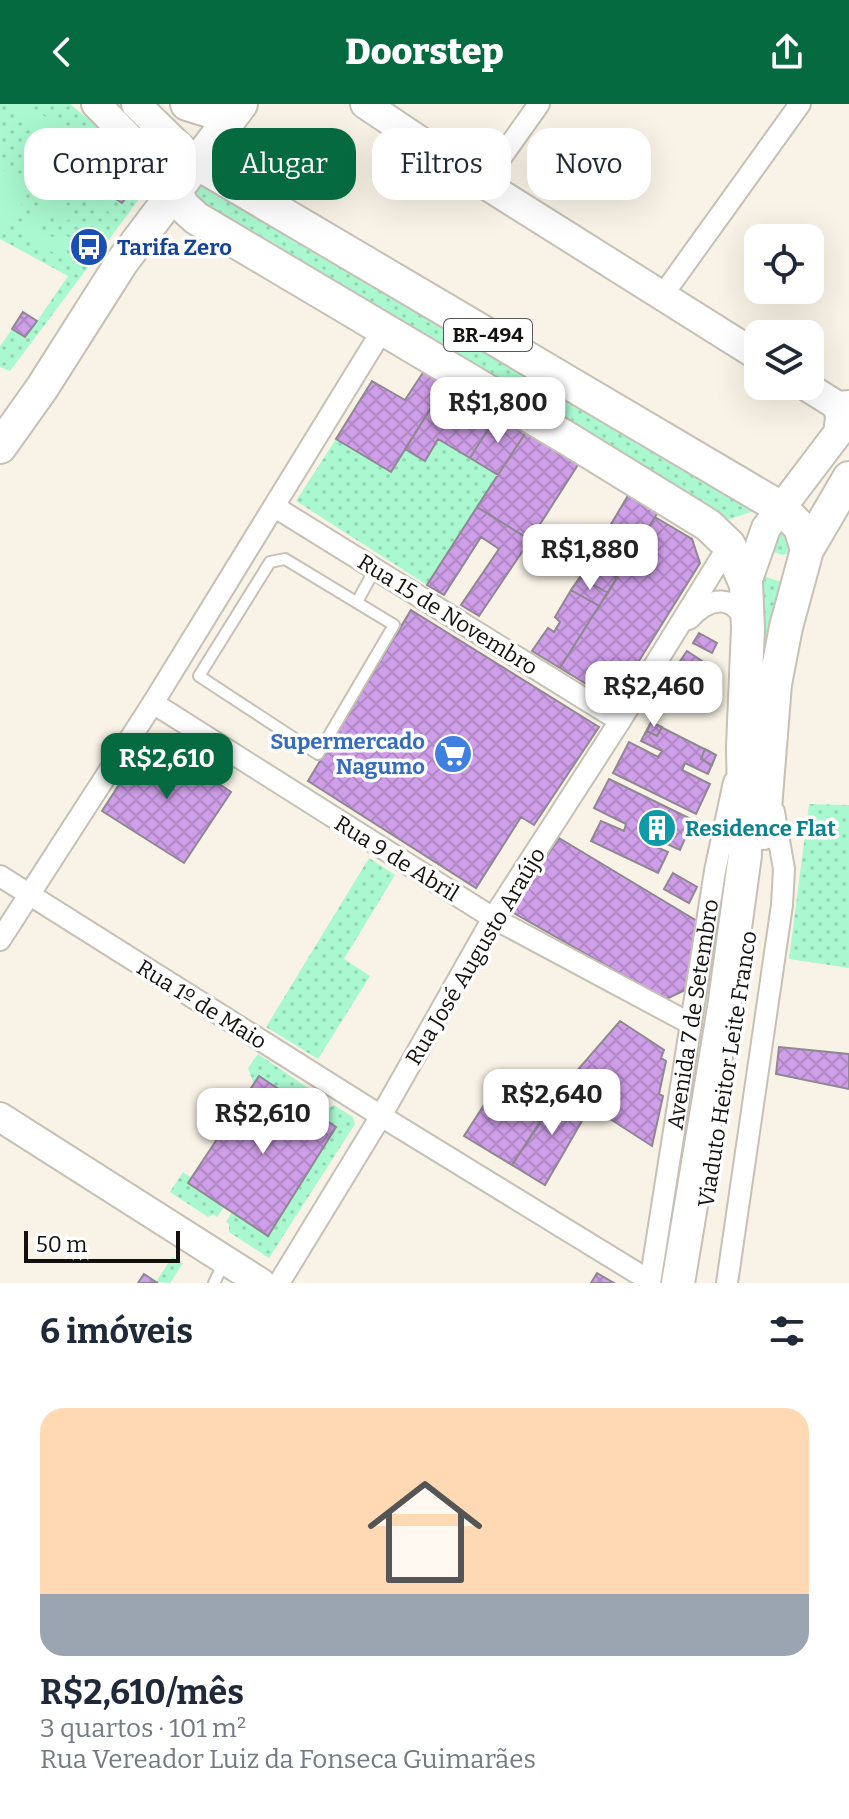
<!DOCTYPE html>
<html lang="pt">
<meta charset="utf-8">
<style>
body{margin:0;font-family:Bitter,serif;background:#f2f2f3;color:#1f2937;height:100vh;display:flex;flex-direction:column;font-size:30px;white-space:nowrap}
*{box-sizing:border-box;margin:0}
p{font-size:26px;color:#747a83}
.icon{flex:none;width:44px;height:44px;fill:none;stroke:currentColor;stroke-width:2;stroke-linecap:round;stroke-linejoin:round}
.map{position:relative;height:1179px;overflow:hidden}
.sheet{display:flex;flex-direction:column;background:#fff;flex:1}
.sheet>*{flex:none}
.top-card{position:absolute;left:24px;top:24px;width:802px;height:72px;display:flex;gap:16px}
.controls{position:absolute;left:744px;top:120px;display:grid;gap:16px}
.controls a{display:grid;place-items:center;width:80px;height:80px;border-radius:16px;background:#fff;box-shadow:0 8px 32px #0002;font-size:40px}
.scale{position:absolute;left:24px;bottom:20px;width:156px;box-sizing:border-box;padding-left:8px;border:4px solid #13100d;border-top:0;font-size:22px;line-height:28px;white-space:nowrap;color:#13100d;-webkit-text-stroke:6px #fff;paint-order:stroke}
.price{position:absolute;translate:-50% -68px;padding:0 18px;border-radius:16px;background:#fff;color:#222;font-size:26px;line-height:52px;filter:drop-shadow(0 2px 4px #0008)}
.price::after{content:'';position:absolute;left:50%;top:48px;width:24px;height:18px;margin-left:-12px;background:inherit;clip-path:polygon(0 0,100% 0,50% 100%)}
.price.active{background:#056a40;color:#fff}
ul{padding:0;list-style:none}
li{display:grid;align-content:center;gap:16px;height:424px;padding:0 40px}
li span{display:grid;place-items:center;height:248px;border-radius:24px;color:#555}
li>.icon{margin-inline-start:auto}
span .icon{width:144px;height:144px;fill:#fffc;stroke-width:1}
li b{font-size:34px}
h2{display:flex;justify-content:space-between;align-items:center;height:96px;padding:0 40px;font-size:34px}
.tag{padding:0 28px;border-radius:24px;background:#fff;box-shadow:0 8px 32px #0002;font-size:28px;line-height:72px}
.tag.active{background:#056a40;color:#fff}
header{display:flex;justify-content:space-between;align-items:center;height:104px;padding:0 40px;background:#056a40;color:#fff;font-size:36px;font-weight:800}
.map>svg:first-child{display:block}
.grass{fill:url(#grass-dots)}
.garden{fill:#a9f8cf}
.building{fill:url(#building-cross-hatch);stroke:#8f8892;stroke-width:2}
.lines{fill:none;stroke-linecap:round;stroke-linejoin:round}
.lane-casing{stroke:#c6c0b5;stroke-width:14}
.street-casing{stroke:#c6c0b5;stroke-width:24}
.secondary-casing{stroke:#c6c0b5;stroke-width:32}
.primary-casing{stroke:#c6c0b5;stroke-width:36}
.lane{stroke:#fff;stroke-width:10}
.street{stroke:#fff;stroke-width:20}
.secondary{stroke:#fff;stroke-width:28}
.primary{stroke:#fff;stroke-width:32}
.labels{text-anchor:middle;stroke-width:7;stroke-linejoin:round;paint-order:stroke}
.shield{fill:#fff;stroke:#5a5856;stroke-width:2}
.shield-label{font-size:20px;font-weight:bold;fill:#13100d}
.transit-label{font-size:22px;font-weight:bold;fill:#164399;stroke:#fff;text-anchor:start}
.street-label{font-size:22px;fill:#13100d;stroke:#fff}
.shop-label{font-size:22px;font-weight:bold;fill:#366cbe;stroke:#fff;text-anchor:end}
.culture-label{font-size:22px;font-weight:bold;fill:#0d838f;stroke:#fff;text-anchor:start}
</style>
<header><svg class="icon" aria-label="back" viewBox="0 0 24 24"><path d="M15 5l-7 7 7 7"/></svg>Doorstep<svg class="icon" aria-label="share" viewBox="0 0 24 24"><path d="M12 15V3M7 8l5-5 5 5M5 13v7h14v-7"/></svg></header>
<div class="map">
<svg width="849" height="1179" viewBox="0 0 849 1179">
<defs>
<pattern id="grass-dots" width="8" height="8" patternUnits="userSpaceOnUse" patternTransform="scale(2)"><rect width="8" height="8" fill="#a9f8cf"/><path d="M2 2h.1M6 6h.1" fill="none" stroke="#91d4b1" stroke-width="1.8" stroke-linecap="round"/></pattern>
<pattern id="building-cross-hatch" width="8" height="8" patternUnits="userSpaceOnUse" patternTransform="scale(2)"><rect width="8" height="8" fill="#cf9ee8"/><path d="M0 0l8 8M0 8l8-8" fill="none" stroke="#b187c6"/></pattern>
</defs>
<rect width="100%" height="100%" fill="#f9f3e7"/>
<path class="grass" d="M0,0H70C93,19 137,53 147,81L143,90L10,267L0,263V242L12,225L26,233L68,172L0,135Z
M202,75L760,405L718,419L198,104L193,91Z
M336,335L391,368L405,345L438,335L498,371L427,481L296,397Z
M782,425L792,430L790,449L782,451L774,448L770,436Z
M758,470L784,479L769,527L764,614Z
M809,700L849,701V864L789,855Z
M369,754L395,771L344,855L370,872L318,955L266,923Z
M258,950L317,990L310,1005L259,973L254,980L248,964Z
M334,1001L353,1013L355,1020L269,1154L229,1128V1120L226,1118L232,1108L268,1131L336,1023L319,1011Z
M183,1068L192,1074L189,1080L224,1103L217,1113L213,1110L208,1113L170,1088Z
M172,1153L183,1159L170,1179L156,1178Z"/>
<path class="garden" d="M4,0H27L73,32L78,27L91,35L82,46L74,41L70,46Z
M0,64L32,82L9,122L0,117Z
M86,76L115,95L112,101L117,105L113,111L78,88Z
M47,89L75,106L68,117L51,108L40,125L57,136L62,129L73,136L66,148L70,151L66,156L21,130Z"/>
<path class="building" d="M124,83L131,87L122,99L116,95Z
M23,208L37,217L25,233L12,225Z
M424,267L446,280L391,368L336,335L372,277L405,296Z
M446,280L497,311L470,354L438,335L425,357L405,345Z
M497,311L526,328L498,371L470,354Z
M526,328L579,359L530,436L477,403Z
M629,390L658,408L636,444L627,439L621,449L630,455L617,474L589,457Z
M477,403L530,436L479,512L461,501L499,445L481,433L444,491L427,481Z
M655,413L692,435L700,459L614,597L560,564Z
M589,457L617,474L608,489L580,473Z
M580,473L608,489L599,502L571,486Z
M571,486L599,502L560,564L532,547L548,524L554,528L560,518L555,513Z
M411,506L599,623L534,721L521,713L476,784L308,677Z
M699,529L717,539L712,549L693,539Z
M687,547L702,557L683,584L668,575Z
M651,618L716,651L708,670L685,659L682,666L710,680L696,710L613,669L629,638L658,653L662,647L641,637Z
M651,618L662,623L657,632L647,627Z
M150,633L231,688L184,759L102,707Z
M705,645L716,651L712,661L701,655Z
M609,675L693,716L680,746L645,730L643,737L668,748L658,769L591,737L601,717L624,727L626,720L594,704Z
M559,734L697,817L687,885L666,895L510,807Z
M673,769L697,783L689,799L664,785Z
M620,917L664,946L661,954L666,957L659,990L663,992L652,1042L562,984Z
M779,943L849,950V985L776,970Z
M259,972L336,1023L268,1132L188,1079Z
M502,973L551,1003L512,1061L464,1032Z
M562,984L590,1003L545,1081L512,1061Z
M597,1169L614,1179H591Z
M144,1170L156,1178L158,1179H138Z"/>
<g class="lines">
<g class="lane-casing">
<path id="lane" d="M285,455L394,521L318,650L199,572L270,458Z
M357,498L375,465
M214,1179L224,1159"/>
</g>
<g class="street-casing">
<g id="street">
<path d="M483,79L539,0"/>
<path d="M662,192L800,0"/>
<path d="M275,403L620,617"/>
<path d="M689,515C710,492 735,489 747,522"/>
<path d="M153,599L493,814L691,920"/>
<path d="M0,772L381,1012L650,1177"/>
<path d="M0,836L153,599L383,225"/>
<path d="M279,1179L381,1012L493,814L620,617L729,441"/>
<path id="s1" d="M650,1179L715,767L734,678"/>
<path d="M727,1179L782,801L784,765L774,708"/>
</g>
</g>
<g class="secondary-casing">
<path id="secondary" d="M96,0L142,47L175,87
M136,0L195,58
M365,0L483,79L758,252
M806,282L838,302L849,301
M746,481L766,424L838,329L840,314L838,302
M0,1013L261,1179"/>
</g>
<g class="primary-casing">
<path id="primary" d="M187,0L213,8L237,5
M195,58L781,404L800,423L807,446
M175,87L183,102L196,114L570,336L708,421L729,441L746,481L748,524L743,643L745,751L724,904L678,1179
M0,343L42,284L122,158L241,0
M763,729L775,580L786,523L807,446L849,374"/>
</g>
<use href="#lane" class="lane"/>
<use href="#street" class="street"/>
<use href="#secondary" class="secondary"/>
<use href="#primary" class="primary"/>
</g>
<defs>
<g id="bus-disc" transform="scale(2)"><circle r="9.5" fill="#1a4fb4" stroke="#fff"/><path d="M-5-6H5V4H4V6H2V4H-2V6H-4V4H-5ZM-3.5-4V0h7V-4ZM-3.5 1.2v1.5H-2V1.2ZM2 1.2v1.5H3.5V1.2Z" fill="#fff"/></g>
<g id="supermarket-disc" transform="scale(2)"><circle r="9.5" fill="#3f7fe0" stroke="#fff"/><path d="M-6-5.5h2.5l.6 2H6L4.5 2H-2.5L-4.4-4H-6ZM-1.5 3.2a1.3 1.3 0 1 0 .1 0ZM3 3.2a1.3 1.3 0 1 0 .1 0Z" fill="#fff"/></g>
<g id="building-disc" transform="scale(2)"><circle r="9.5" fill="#0f9aa8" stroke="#fff"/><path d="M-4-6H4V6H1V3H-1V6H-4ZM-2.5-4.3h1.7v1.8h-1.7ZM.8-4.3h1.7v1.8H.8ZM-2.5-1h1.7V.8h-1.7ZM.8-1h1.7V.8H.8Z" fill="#fff"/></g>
</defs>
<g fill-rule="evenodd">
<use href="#bus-disc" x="89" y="143"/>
<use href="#supermarket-disc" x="453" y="650"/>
<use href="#building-disc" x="657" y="724"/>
</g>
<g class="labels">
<rect class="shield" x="444" y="215" width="88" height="32" rx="6"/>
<g class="shield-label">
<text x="488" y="238">BR-494</text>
</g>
<g class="transit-label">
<text x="117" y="151">Tarifa Zero</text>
</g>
<g class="street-label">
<text transform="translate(448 510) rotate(32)" y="8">Rua 15 de Novembro</text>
<text transform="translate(397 754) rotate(32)" y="8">Rua 9 de Abril</text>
<text transform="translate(475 852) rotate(-59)" y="8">Rua José Augusto Araújo</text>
<text transform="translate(202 900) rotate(32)" y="8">Rua 1º de Maio</text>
<text dy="8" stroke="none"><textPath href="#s1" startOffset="272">Avenida 7 de Setembro</textPath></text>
<text transform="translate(727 965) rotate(-81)" y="8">Viaduto Heitor Leite Franco</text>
</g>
<g class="shop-label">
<text x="425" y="645">Supermercado<tspan x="425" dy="25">Nagumo</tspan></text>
</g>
<g class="culture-label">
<text x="685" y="732">Residence Flat</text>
</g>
</g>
</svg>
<div class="controls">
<a><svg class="icon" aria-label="locate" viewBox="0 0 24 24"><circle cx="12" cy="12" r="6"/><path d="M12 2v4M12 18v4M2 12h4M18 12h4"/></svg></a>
<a><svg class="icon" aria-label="layers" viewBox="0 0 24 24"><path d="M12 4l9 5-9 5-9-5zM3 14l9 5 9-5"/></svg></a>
</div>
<div class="scale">50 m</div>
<b class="price" style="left:498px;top:341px">R$1,800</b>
<b class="price" style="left:590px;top:488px">R$1,880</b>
<b class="price" style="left:654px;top:625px">R$2,460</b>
<b class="price active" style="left:167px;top:697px">R$2,610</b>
<b class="price" style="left:552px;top:1033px">R$2,640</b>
<b class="price" style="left:263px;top:1052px">R$2,610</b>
<div class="top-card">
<a class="tag">Comprar</a>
<a class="tag active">Alugar</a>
<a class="tag">Filtros</a>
<a class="tag">Novo</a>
</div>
</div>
<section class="sheet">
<h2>6 imóveis<svg class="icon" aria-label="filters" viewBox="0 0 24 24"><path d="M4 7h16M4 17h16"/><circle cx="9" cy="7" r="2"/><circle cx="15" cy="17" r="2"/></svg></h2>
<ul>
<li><span style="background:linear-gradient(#ffd9b3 75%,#9aa5b1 0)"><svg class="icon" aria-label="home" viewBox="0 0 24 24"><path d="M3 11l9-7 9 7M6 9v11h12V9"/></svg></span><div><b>R$2,610/mês</b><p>3 quartos · 101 m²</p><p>Rua Vereador Luiz da Fonseca Guimarães</p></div></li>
</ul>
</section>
